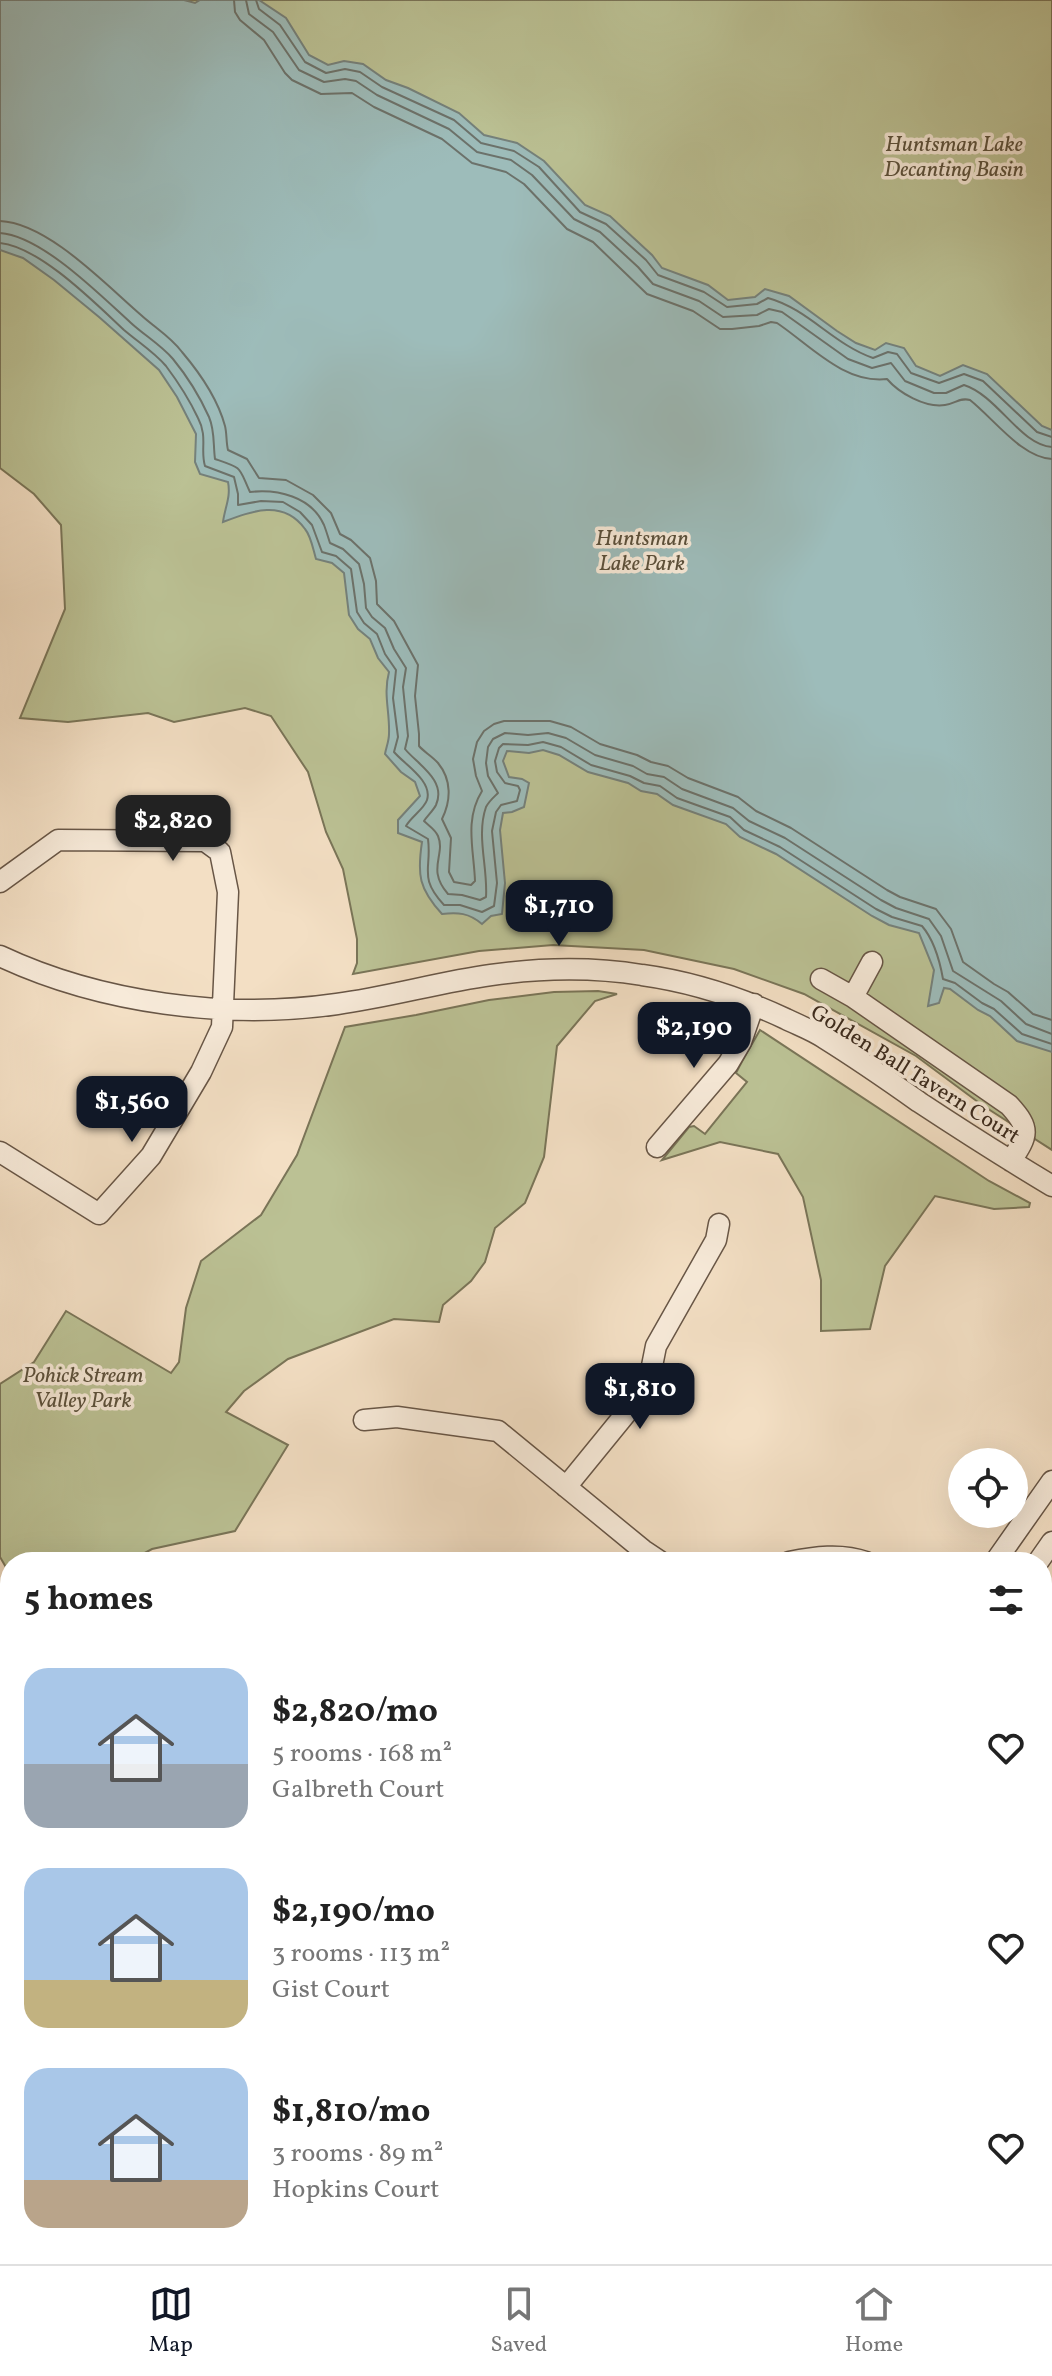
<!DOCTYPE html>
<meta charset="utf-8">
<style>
body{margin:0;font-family:Vollkorn,serif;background:#f6f6f6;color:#222;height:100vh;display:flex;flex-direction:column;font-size:30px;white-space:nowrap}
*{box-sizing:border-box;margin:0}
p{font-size:26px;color:#767676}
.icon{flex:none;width:44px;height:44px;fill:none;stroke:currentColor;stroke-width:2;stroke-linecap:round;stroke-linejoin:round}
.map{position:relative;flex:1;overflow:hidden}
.sheet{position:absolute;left:0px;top:1552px;width:1052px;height:712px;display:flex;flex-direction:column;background:#fff;border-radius:32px 32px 0 0;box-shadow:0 8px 32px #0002}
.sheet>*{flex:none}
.tools{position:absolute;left:948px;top:1448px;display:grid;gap:16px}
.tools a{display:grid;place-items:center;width:80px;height:80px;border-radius:50%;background:#fff;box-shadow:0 8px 32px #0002;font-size:40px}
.price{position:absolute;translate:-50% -68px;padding:0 18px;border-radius:16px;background:#111827;color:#fff;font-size:26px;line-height:52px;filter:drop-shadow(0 2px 4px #0008)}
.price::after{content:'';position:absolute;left:50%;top:48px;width:24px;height:18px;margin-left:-12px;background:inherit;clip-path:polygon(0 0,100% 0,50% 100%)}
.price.selected{background:#222;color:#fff}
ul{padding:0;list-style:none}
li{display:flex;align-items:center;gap:24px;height:200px;padding:0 24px}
li span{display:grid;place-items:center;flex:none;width:224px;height:160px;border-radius:24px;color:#555}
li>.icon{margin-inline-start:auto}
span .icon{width:96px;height:96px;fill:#fffc;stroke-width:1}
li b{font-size:34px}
h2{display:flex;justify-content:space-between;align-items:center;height:96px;padding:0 24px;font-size:34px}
.menu{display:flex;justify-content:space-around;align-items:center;height:112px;border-top:2px solid #e0e0e0;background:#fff;font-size:22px;color:#767676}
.menu a{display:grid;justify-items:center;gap:4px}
.menu .selected{color:#111827}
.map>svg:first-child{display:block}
.green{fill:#bbc194;stroke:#7a7558;stroke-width:2}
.water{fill:#9dbcba;stroke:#75817b;stroke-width:2}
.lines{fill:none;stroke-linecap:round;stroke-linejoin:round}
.shore{stroke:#6c726b;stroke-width:2}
.minor-casing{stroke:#685646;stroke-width:23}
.minor{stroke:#f7ead9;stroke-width:20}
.labels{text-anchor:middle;stroke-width:7;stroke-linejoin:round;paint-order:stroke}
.park-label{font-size:22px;font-style:italic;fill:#5a4f3a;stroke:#f7ead9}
.street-label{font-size:22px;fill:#3a291c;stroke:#f7ead9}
</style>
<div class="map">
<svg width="1052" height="2264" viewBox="0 0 1052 2264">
<rect width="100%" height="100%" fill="#f3dfc4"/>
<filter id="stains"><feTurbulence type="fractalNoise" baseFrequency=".0025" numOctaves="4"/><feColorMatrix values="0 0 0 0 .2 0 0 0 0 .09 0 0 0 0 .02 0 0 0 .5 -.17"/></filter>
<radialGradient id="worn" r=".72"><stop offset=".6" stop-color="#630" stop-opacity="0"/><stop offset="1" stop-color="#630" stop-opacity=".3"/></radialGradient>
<path class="green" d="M0,0H1052V1150L982,1105L916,1056L804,994L734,969L644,950L553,945L479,951L353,974L357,963V939L343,869L326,832L308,772L271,716L245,708L174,722L148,713L68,722L20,718L65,609L61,525L34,494L0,468Z
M598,991L617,994L595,1001L557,1046L544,1157L525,1203L495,1228L485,1262L471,1281L443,1305L439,1322L394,1319L288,1359L244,1391L226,1412L288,1445L235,1531L152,1549L128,1562H10V1574L0,1557V1384L34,1362L66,1311L171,1373L179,1362L186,1308L201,1261L261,1215L297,1155L345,1027L416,1015L489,1000L554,992Z
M760,1030L989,1181L1030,1203L1029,1207L994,1209L935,1196L885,1266L870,1329L821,1331V1280L803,1197L778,1154L720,1142L662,1160L689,1127L694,1126L705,1134L747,1082L736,1073C743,1059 752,1044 760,1030Z"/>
<path class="water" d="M0,0H184L195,3L200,0H259L286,18L309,55L328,65L344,61L363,64L386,80L408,88L459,113L484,135L517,143L544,161L585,205L610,216L652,255L662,268L708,285L728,300L755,297L765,289L789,296L837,331L856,343L875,350L886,343L904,348L916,366L940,376L963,365L987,374L1042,426L1052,430V1052L1017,1041L990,1016L978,1010L950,989L944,988L939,1003L928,1006L934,970L919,933L889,925L872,916L776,854L740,837L726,824L673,805L657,794L641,791L628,783L588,772L559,755L543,750L529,753L507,751L503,761L509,777L522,779L529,783L524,807L512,812L503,813L500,830L505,883L502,914L491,916L482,924C469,913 458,912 442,914C419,889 417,875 422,842L398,833V820L420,796L415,782L401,772L385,754C386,748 389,741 389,734C390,712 383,694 389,672L378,658L370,639L358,629L349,615L344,573L332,563L316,559C313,549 311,536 305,529C283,499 252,511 223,522C225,507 231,497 228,482L200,474L195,462L196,434L177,397L159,370L99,317L54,280L23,258L0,250Z"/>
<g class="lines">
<path class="shore" d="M234,0L235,12L240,20L264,40L285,73L292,80L321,94L352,93L374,107L442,139L472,163L506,172L524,184L567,229L593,242L647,294L693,311L720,329H732L759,326L771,322L777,323C810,345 844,384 887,379C899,393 925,408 945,405C955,404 960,397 970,400C994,419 1022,458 1052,459
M246,0L249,14L273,32L299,70L324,82L345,79L356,81L377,95L449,129L477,152L511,160L532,175L574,219L600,232L638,267L653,284L699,301L723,317L757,315L769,309L782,312L848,359L872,368L891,363L905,381L934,393H946L964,385C998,396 1020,445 1052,447
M256,0L259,9L280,25L305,62L326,73L345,69L360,72L382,87L454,120L481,143L514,151L539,167L580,212L606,224L646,260L658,275L704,292L727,307L757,304L768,298C808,309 833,344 873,358L888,352L897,354L911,373L939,383L964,374L983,381L1037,432L1052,437
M0,221C48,223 106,285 141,315C154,327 171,337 182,352C199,372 218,400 225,426C227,434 226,442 228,450L247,459L259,478L286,480L313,495L331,513L340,534L351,540L370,558L376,581L377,604L394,621L418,665L415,696L419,734V746C424,752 432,756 438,763C452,780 451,801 442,819L451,838L449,872L454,882L471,885L475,881C474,850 464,820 482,791L476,776L473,759L477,742L484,731L494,724L504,721H550L571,727L600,744L637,755L651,762L668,766L688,778L738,797L756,811L791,828L887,890L900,897L936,909L951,929L963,962L994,984L1008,992L1033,1014L1052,1020
M0,233C42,236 100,295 131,323C144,335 161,345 173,359C187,376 200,397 209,417C215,431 213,444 215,459C244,469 238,466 250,492C277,489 311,496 324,525C326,530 328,537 330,543L343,549L359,564L364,584L366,608L372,617L385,628L394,649L406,668L403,687L408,736L405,749C417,764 447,780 436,805C433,811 427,816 424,821C429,826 435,829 438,836C446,855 426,869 448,894L462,895L480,900L486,897C488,867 476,836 486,807C489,801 494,797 498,793L488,776L486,763L488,747L493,739L505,733L528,735L548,733L566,738L595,755L633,766L647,774L664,777L682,789L733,808L749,821L785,838L881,900L896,908L929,919L941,936L953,971L1001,1001L1026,1024L1052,1034
M0,243C40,247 95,303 124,330C138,342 154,352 166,366C178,382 190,401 198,418C208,437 200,450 205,466L234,477L238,494V505L261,501L283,502L300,512L312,525L322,552L336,556L351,569L357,612L364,623L377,634L385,654L396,670L393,698L398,737L394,752C404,764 433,781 427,800C424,809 411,817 406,826L428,839C432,869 418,877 444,905H460L482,912L494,906L497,883L492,831L496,812L501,805L517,801L520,790L518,786L505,783L497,772L495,761L499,748L503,744L528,745L543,742L561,747L591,765L630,776L644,783L660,786L677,798L730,817L744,830L780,847L876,909L892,917L922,926C934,940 940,962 943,979L955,983L982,1003L994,1009L1022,1034L1052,1044"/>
<g class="minor-casing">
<path id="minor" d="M0,882L58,840L205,841L220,852L228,892L222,1027L201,1072L151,1156L99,1214L0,1152
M0,956C100,1003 227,1020 337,1004C389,997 440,982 491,975C541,968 592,967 642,975C693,982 739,997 786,1019C798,1025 812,1030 824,1038C856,1058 888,1080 919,1102C963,1131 1007,1159 1052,1186
M872,962L853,997L1009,1105C1031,1129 1028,1135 1011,1161
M821,979L853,997
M657,1147L728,1064L741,1042L754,1004
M364,1420L397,1417L498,1431L643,1550L661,1562
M566,1487L641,1395L649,1381L656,1346L716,1240L719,1224
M789,1562C814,1557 841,1553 866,1562
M995,1562L1052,1481
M1038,1562L1052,1542
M0,1597L10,1615
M1042,1693L1052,1701
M0,1765L10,1757
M1042,1788L1052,1778
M0,2109L10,2105
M860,2254L862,2264
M48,2264L75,2254
M140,2264L162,2254
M531,2264L546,2254"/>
</g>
<use href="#minor" class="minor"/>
</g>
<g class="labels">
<g class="park-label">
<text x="954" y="151">Huntsman Lake<tspan x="954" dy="25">Decanting Basin</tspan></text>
<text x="642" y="545">Huntsman<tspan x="642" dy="25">Lake Park</tspan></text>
<text x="83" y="1382">Pohick Stream<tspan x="83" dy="25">Valley Park</tspan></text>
</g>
<g class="street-label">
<text transform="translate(916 1073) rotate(32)" y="8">Golden Ball Tavern Court</text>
</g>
</g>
<rect width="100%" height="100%" filter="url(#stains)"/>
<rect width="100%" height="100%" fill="url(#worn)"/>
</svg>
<div class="tools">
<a><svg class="icon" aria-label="locate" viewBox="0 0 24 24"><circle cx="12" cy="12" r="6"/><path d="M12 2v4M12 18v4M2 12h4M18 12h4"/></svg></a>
</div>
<b class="price selected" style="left:173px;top:863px">$2,820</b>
<b class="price" style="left:559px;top:948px">$1,710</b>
<b class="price" style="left:694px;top:1070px">$2,190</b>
<b class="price" style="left:132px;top:1144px">$1,560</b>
<b class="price" style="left:640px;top:1431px">$1,810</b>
<section class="sheet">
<h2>5 homes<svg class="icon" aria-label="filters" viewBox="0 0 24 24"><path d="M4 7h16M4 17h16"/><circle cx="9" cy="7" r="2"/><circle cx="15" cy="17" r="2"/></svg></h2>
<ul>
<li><span style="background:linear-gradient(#a9c7e8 60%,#9aa5b1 0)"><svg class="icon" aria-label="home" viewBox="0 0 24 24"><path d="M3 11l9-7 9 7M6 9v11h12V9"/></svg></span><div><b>$2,820/mo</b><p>5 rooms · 168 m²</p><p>Galbreth Court</p></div><svg class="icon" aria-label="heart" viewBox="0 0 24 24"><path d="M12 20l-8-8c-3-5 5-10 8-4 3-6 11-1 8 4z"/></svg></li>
<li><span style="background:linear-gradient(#a9c7e8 70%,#c2b280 0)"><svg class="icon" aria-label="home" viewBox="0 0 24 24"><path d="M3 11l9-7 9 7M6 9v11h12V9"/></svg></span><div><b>$2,190/mo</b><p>3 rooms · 113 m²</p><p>Gist Court</p></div><svg class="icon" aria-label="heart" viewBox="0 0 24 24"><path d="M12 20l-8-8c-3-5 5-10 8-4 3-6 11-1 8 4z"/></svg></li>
<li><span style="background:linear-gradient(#a9c7e8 70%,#b9a48a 0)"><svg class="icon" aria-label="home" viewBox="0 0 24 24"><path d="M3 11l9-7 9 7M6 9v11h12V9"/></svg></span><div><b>$1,810/mo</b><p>3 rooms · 89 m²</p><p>Hopkins Court</p></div><svg class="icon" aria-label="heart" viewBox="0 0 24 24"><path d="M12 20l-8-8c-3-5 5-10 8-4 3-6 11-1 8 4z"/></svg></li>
</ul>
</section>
</div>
<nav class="menu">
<a class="selected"><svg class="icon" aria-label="map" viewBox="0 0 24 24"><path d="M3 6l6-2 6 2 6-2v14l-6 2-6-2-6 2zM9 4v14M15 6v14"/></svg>Map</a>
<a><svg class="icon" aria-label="saved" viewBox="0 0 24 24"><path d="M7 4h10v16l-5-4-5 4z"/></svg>Saved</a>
<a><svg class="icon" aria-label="home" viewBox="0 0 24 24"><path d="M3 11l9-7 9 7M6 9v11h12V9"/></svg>Home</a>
</nav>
